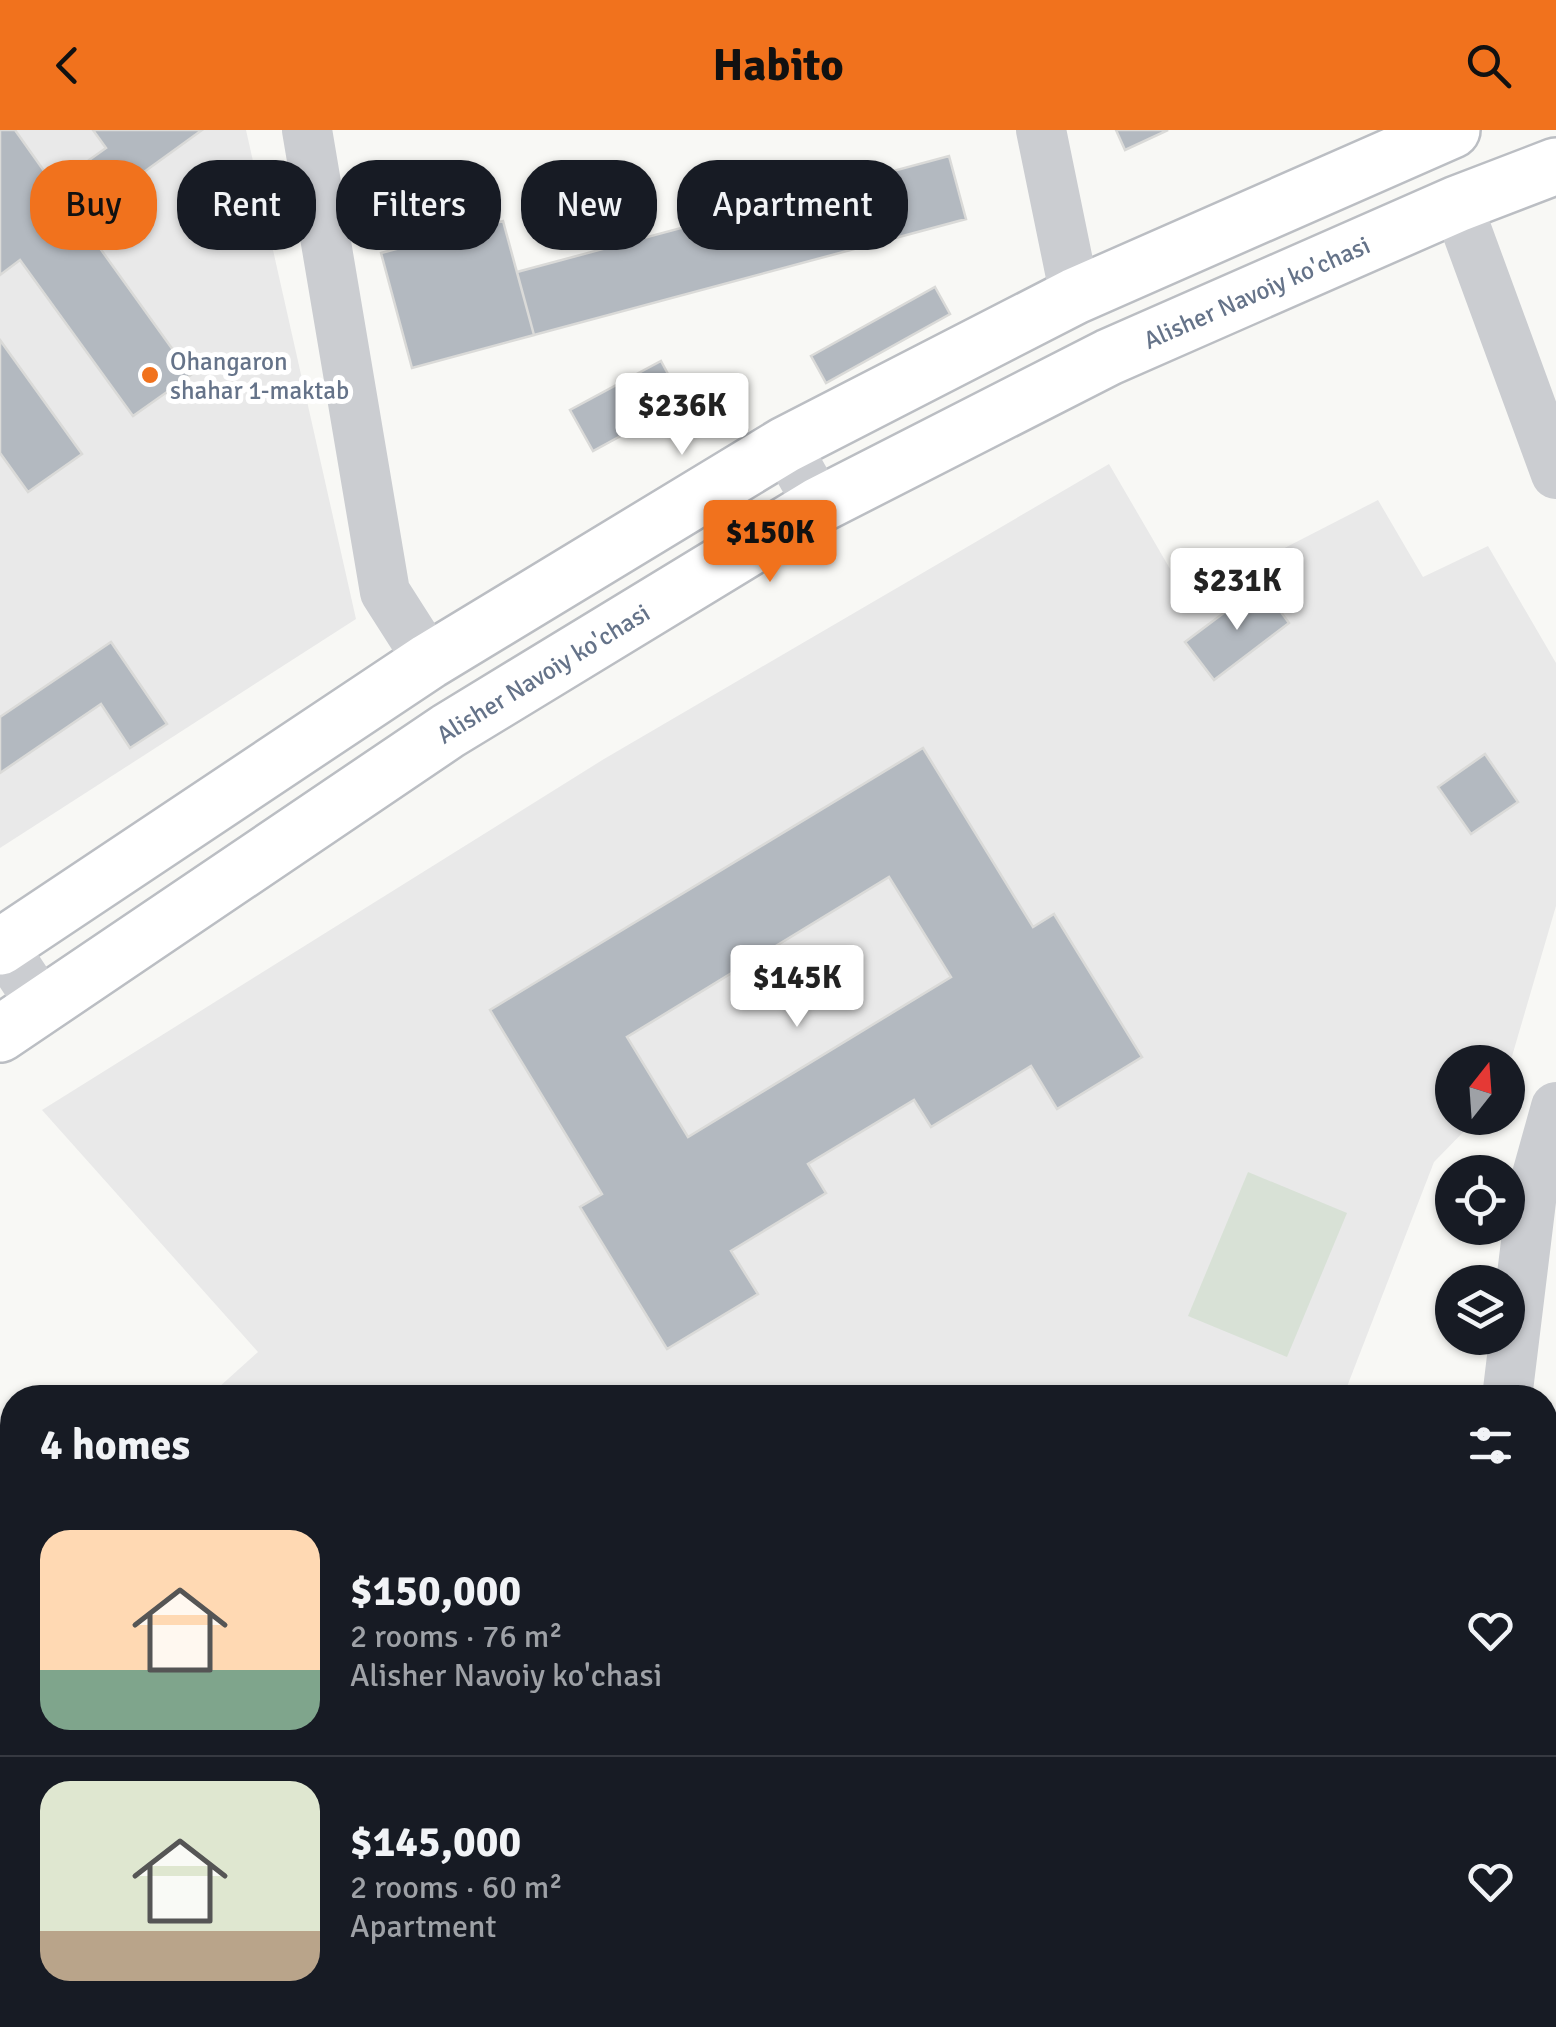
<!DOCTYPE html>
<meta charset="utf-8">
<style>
body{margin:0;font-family:Signika,sans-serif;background:#242831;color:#f1f3f6;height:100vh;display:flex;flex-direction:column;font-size:38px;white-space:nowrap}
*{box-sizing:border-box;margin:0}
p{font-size:32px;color:#9ea1a6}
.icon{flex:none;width:55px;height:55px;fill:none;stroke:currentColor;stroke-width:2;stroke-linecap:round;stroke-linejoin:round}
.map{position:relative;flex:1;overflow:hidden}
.sheet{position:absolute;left:0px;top:1255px;width:1558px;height:642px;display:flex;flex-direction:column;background:#171b24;border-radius:40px 40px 0 0;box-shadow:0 2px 8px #0004}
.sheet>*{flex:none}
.hud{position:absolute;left:30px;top:30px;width:1000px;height:90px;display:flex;gap:20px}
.needle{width:65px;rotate:17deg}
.buttons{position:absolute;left:1435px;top:915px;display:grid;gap:20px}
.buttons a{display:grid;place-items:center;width:90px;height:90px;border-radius:50%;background:#171b24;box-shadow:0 2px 8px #0004;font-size:50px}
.price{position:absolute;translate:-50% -85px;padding:0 22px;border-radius:10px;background:#fff;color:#222;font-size:32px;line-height:65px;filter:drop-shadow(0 2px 5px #0008)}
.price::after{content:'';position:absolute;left:50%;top:60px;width:30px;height:22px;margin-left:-15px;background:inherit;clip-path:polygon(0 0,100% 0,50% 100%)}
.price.active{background:#f1721d;color:#111}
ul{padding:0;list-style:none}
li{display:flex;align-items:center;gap:30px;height:250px;padding:0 40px}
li+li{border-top:2px solid #363941}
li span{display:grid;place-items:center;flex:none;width:280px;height:200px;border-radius:30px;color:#555}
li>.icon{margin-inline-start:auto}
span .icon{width:120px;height:120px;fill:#fffc;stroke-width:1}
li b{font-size:42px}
h2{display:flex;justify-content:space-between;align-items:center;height:120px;padding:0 40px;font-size:42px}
.pill{padding:0 35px;border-radius:40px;background:#171b24;box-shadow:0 2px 8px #0004;font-size:35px;line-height:90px}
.pill.active{background:#f1721d;color:#111}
header{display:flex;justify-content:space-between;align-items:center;height:130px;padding:0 40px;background:#f1721d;color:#111;font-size:45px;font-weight:700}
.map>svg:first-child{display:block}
.built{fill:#e9e9e9}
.green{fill:#d8e1d6}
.building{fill:#b3b9c0;stroke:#dadad8;stroke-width:2.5;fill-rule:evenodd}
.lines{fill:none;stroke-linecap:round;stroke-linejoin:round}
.major-casing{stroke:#bbbec3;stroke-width:60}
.minor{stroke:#cbcdd1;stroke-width:50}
.major{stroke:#fff;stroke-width:55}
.poi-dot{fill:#f1721d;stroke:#fff;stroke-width:4}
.labels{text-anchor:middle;stroke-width:10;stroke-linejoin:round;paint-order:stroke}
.street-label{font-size:25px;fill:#657389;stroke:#fff}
.poi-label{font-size:25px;fill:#657389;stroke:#fff;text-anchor:start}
</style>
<header><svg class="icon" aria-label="back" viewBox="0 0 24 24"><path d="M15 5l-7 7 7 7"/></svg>Habito<svg class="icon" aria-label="search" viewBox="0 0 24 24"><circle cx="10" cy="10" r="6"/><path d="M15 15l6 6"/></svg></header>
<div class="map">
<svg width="1556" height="1897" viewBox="0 0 1556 1897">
<rect width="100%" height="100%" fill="#f8f8f5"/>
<path class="built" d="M0,0H246L356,489L0,718Z
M1109,334L1187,468L1378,370L1423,447L1488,416L1556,533V776L1508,940V932H1452V988H1477L1434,1032L1343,1267H208L258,1222L42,980L604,629Z"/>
<path class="green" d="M1248,1042L1347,1083L1287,1227L1188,1186Z"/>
<path class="building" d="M0,0H15L54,55L106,18L93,0H202L79,89L191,245L133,286L20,130L0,145Z
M1116,0H1168L1125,20Z
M949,26L966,89L534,205L517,142Z
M503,91L534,205L412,238L381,123Z
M935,157L950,184L826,253L811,226Z
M0,210L82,324L28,362L0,323Z
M661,231L683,272L593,321L570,280Z
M1261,455L1289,493L1214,550L1185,512Z
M111,512L167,594L130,618L101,574L0,643V587Z
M923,618L1033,797L1054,784L1142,927L1057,979L1031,936L931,997L914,970L808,1034L826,1063L731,1121L758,1164L667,1219L580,1077L602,1064L490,880ZM889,747L951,847L688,1007L627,907Z
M1485,624L1518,672L1471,704L1438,657Z"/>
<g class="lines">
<g class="major-casing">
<g id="major">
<path d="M0,817L429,531L785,315L1075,166L1452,0"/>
<path id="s1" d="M0,904L448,601L819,375L1109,227L1457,74L1556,36"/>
</g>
</g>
<path class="minor" d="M307,0L385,462L429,531
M1041,0L1075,166
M1457,74L1556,344
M785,315L819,375
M2,815L41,874
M1507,1268L1532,1063L1556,977
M0,1527L12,1530
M1545,1586H1556
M1106,1885L1130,1897
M51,1897L55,1885"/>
<use href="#major" class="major"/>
</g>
<circle class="poi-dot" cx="150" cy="245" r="10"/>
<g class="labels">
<g class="street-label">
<text dy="9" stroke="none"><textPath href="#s1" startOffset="1462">Alisher Navoiy ko'chasi</textPath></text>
<text dy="9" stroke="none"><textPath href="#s1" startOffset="652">Alisher Navoiy ko'chasi</textPath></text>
</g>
<g class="poi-label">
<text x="170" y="240">Ohangaron<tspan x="170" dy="29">shahar 1-maktab</tspan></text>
</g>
</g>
</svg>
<div class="buttons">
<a><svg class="needle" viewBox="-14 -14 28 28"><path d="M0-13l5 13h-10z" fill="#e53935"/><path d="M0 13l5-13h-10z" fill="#9ea1a6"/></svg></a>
<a><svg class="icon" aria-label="locate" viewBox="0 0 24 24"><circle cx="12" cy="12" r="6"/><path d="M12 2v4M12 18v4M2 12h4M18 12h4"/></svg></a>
<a><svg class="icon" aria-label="layers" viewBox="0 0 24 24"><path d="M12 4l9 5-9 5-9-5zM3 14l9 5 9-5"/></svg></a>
</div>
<b class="price" style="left:682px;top:328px">$236K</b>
<b class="price active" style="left:770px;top:455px">$150K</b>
<b class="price" style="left:1237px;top:503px">$231K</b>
<b class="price" style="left:797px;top:900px">$145K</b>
<div class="hud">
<a class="pill active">Buy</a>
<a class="pill">Rent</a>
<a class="pill">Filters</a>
<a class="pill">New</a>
<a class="pill">Apartment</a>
</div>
<section class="sheet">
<h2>4 homes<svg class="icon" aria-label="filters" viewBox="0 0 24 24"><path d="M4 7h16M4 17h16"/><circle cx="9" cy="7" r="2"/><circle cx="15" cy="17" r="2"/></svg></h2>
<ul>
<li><span style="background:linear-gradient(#ffd9b3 70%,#7fa58c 0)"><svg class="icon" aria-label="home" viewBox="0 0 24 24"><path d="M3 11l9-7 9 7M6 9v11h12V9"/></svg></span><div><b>$150,000</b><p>2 rooms · 76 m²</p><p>Alisher Navoiy ko'chasi</p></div><svg class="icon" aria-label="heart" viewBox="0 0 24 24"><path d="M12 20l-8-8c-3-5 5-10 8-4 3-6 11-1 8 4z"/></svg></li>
<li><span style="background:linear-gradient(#dfe7d0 75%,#b9a48a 0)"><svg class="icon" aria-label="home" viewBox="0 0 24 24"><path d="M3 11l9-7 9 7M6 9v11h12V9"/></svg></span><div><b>$145,000</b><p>2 rooms · 60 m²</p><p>Apartment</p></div><svg class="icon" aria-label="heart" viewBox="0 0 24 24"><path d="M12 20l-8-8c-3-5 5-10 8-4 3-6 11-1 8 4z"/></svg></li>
</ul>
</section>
</div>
